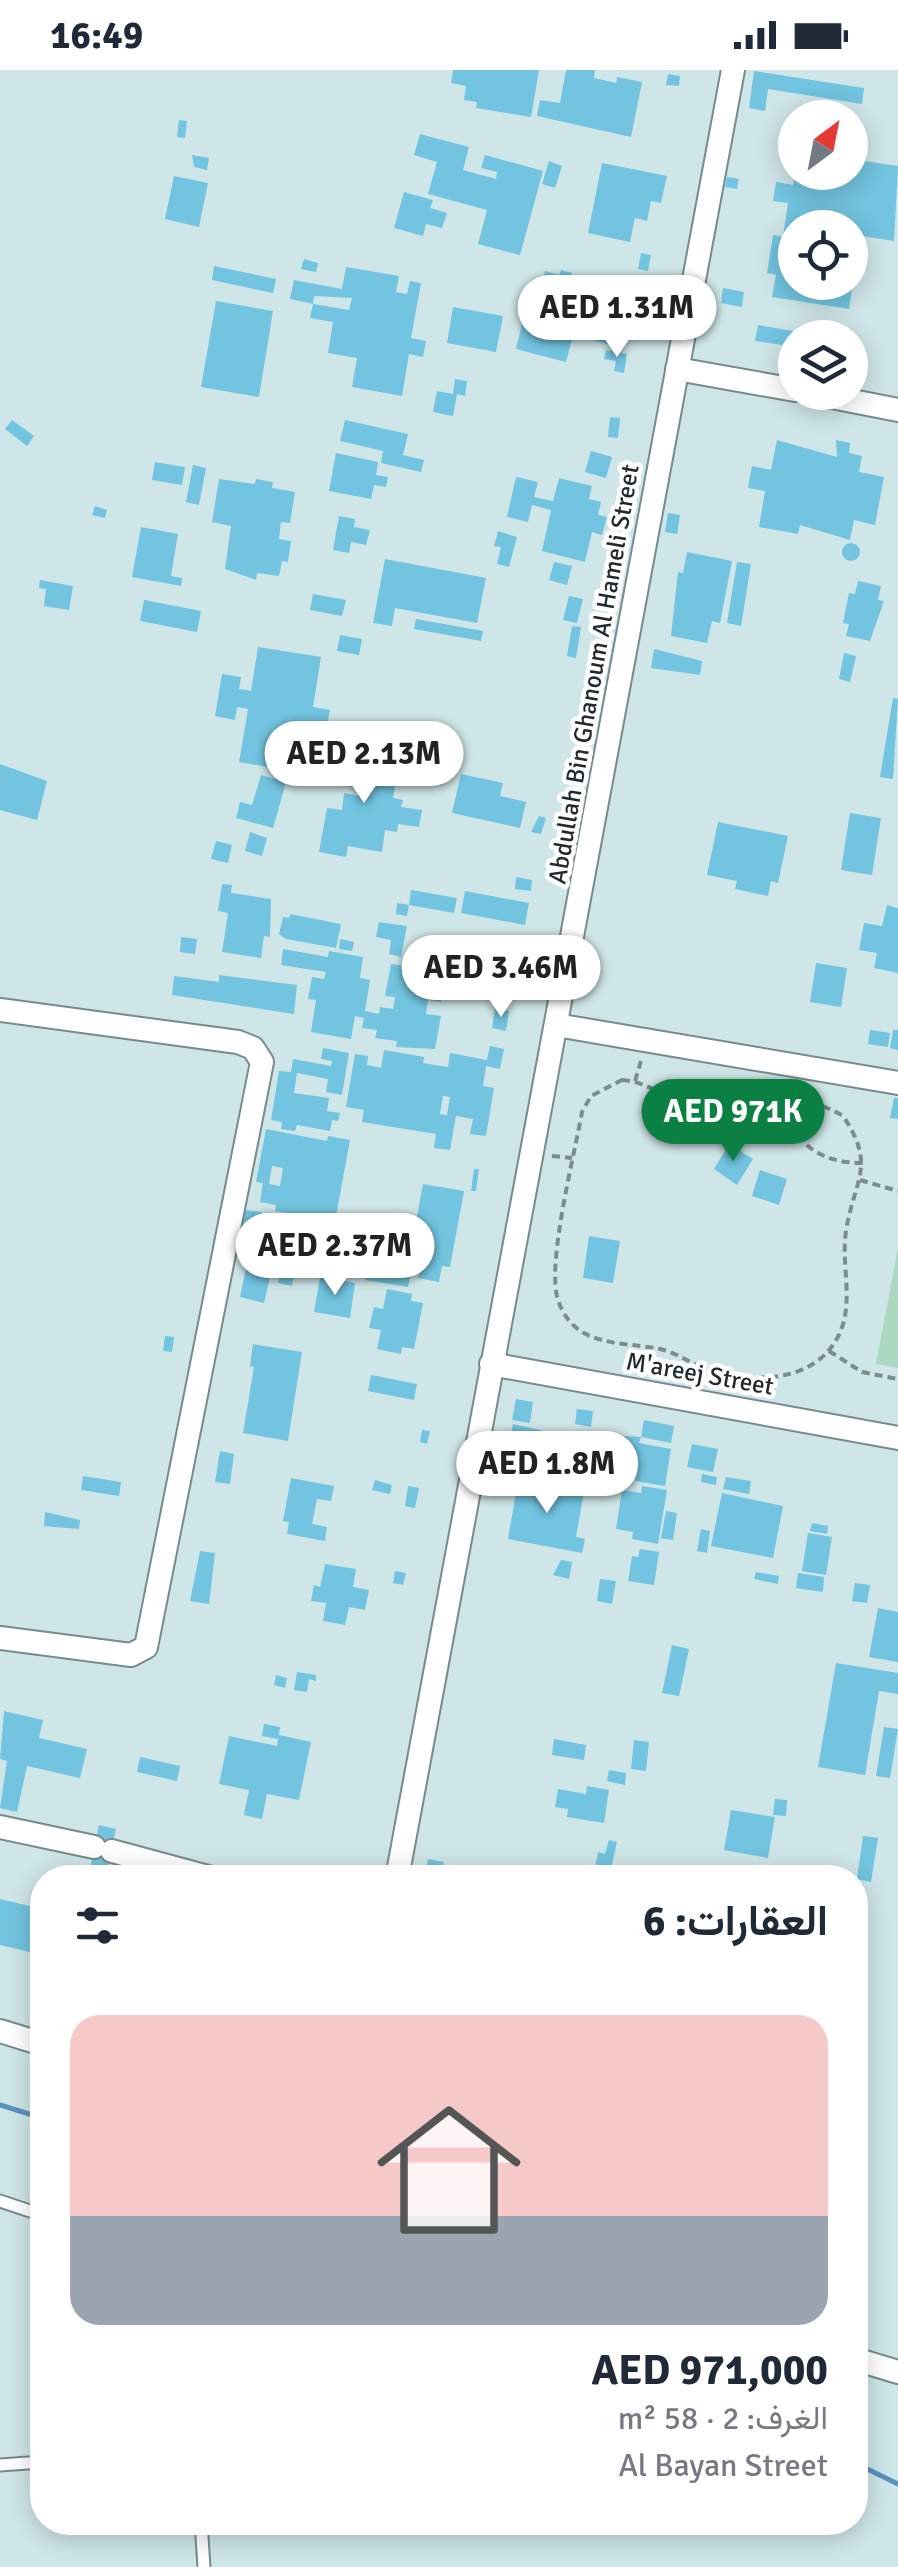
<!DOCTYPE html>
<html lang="ar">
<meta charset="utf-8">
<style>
body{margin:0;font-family:Signika,Vazirmatn,sans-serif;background:#f6f6f7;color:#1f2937;direction:rtl;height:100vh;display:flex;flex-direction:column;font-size:38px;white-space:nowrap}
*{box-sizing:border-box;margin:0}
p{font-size:32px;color:#747a83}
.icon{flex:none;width:55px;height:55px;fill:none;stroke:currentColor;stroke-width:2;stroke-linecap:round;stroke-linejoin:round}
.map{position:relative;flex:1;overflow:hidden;direction:ltr}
.drawer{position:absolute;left:30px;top:1795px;width:838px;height:670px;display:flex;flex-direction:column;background:#fff;border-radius:40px;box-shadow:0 5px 25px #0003;direction:rtl}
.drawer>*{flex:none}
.needle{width:65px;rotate:32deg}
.buttons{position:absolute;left:778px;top:30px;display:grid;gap:20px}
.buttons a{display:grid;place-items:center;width:90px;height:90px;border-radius:50%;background:#fff;box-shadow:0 5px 25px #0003;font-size:50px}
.price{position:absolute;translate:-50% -85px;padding:0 22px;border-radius:35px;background:#fff;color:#222;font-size:32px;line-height:65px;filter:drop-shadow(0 2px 5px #0008)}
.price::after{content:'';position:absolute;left:50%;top:60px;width:30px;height:22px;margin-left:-15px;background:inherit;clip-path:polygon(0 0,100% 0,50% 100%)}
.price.current{background:#0b8043;color:#fff}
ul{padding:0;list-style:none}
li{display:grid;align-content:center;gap:20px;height:530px;padding:0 40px}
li+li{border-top:2px solid #e0e1e3}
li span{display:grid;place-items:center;height:310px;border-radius:30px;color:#555}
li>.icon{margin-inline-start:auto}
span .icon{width:180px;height:180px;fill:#fffc;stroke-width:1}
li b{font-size:42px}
h2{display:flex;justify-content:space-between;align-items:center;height:120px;padding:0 40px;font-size:42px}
.status{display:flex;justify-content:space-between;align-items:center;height:70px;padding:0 50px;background:#fff;direction:ltr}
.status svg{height:28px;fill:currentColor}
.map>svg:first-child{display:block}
.green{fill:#aad9c0}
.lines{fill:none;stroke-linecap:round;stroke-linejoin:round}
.stream{stroke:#5893bd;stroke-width:5}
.building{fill:#72c4e0;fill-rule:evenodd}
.lane-casing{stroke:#768b8d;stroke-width:15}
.street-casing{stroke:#768b8d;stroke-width:26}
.path{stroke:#7c8c8d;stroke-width:4;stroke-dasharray:8 5;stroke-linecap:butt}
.lane{stroke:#fff;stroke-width:11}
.street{stroke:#fff;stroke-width:22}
.labels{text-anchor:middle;stroke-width:9;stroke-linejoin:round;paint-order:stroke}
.street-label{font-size:25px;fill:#222b2b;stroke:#fff}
</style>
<div class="status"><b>16:49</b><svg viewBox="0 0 49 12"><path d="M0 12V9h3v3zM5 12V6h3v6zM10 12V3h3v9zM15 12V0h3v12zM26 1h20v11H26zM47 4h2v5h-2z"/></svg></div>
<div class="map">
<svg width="898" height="2497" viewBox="0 0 898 2497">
<rect width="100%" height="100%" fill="#cfe6e8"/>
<path class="green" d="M898,1178V1298L876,1294Z"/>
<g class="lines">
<path class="stream" d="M0,2035L42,2048
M855,2393L898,2414"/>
</g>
<path class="building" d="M453,0H539L531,47L476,38L477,32L464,30L466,16L451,13Z
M566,0H595L594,8L616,13L617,7L642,12L631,67L537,46L540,30L560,33Z
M754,1L864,18L862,34L768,19L765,41L749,38Z
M668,4L680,6L679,16L666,15Z
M179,50L187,51L185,68L177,67Z
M420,64L469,77L463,100L496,109L497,102L481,98L485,85L543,101L520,185L478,174L487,140L428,124L437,92L414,85Z
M192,85L209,88L207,100L194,97Z
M850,89L898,96L894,171L850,164V158H795V212H850V174L859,175L849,239L772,227L776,205L767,203L773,165L783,167L788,133L773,131L776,112L793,115L795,102H850Z
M549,91L562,96L555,118L542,114Z
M602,93L667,106L661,133L651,131L647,151L635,148L630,172L588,163Z
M174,106L208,113L199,157L165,149Z
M727,107L739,109L737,119L725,117Z
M404,122L433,130L430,138L447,143L442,158L426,154L423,166L394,158Z
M641,183L651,185L648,201L638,199Z
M304,189L318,193L316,202L301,199Z
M214,196L276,209L273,223L212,210Z
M346,197L399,206L396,222L407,224L410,211L421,213L411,268L426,271L423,287L409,284L402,326L352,317L357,288L328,283L333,252L310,248L313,234L349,240L352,228L314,226L313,234L290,229L294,210L342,219Z
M561,200L572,203L570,210L584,214L579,234L632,247L624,278L573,265L566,292L516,279L526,237L535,239L545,201L559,205Z
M590,214L601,218L596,233L585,229Z
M723,218L744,222L742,237L721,233Z
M216,231L273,241L259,327L201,317Z
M453,237L503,246L496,282L447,273Z
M758,255L793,261L790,276L755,271Z
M606,280L627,284L624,303L614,301L616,291L604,289Z
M455,309L467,311L465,326L457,324L453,346L433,342L437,321L453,324Z
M610,347L620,348L618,368L608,367Z
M12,350L34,366L27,376L5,359Z
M345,350L408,364L403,385L424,390L421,402L381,393L383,381L340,371Z
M777,370L837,387L836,370L850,373L849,383L862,386L859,402L884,407L875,455L854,450L850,470L800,455L798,464L759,457L765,421L748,418L752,396L771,400Z
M591,381L612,387L606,408L585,402Z
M336,383L378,392L376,405L388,407L386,417L374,415L371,429L329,421Z
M155,392L185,397L182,415L152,410Z
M193,395L206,398L199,435L186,432Z
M516,407L538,412L534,427L553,431L559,408L592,416L589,429L601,432L598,445L607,447L602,465L592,462L585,492L542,481L551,440L532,435L528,452L507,447Z
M219,409L255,414L256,409L273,412L272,418L295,422L290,453L281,452L279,469L291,471L288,492L282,491L279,506L257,503L256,510L225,499L231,456L212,452Z
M95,436L107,440L105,448L92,445Z
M668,443L680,445L677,464L665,462Z
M339,446L355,449L354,457L370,460L366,475L351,472L349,483L333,480Z
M141,457L178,464L171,506L182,508L181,516L132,507Z
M498,461L517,467L509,497L497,494L501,477L494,476Z
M842 482a9 9 0 1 1 18 0a9 9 0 1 1-18 0Z
M687,482L732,491L720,553L712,551L707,573L671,566L678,502L683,503Z
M385,489L486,508L477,553L395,538L392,556L373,553Z
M554,492L572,496L567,515L549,510Z
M737,492L751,494L741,556L727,553Z
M40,510L73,516L69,540L44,536L46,519L39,518Z
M858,511L881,516L878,530L884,531L870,571L846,566L849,554L843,553L849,523L855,524Z
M313,524L346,530L342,546L310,540Z
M569,526L583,529L577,553L563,550Z
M144,530L201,541L197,562L140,551Z
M416,549L483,561L481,571L414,559Z
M572,556L581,557L576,588L567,586Z
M340,565L362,569L359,585L337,581Z
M258,577L321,587L313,637L330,640L326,660L309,657L302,703L239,692L248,639L237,637L235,650L215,646L222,604L241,607L239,619L251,621Z
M654,579L702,591L700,605L651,598Z
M844,583L856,586L850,612L839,609Z
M893,628L898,629L893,709L880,707Z
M349,661L368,665L363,699L397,705L393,728L403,730L401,737L422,740L419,757L398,754L397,762L385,760L382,782L348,776L346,787L319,782L327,738L342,740L344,723L358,726L359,718L340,715Z
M0,694L47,711L37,750L0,740Z
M461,704L503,713L500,726L526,732L520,758L452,743Z
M261,705L286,712L273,758L236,748L240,732L252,735Z
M850,743L881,748L872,805L841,800Z
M539,746L546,748L541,764L531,762Z
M718,752L788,766L778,813L771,811L768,826L735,819L737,811L707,805Z
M250,762L267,768L262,786L245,781Z
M216,771L232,775L228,793L211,789Z
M516,807L532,810L531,821L515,819Z
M222,814L232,815L231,823L271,829L270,867L264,866L261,888L222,882L228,843L218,841Z
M411,820L457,828L454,843L409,835L407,846L396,844L397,833L409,835Z
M465,821L529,833L525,855L461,843Z
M887,835L898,838V903L874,898L877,883L859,880L864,853L882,856Z
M290,844L341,854L336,878L286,869L279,864L283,847L289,848Z
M379,852L407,856L401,887L389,884L391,870L376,867Z
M181,867L197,869L195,884L180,882Z
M340,869L354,872L352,881L339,879Z
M283,879L328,887L329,881L363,887L360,908L370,910L365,941L379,944L380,937L393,939L395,927L385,926L391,894L437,901L435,907L445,908L441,932L428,930L426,944L441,946L435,979L396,977L397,971L375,968L377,960L362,958L364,948L355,946L351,969L311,962L316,930L308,929L312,907L324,909L326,902L281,895Z
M816,893L847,898L841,937L810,932Z
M219,905L297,915L294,944L172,925L174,906L219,912Z
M505,908L515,911L510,931L499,929Z
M495,938L509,941L506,961L492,958Z
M870,960L890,963L888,977L868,974Z
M893,960H898V980L890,978Z
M490,976L504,979L500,999L486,996L483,1016L494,1018L486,1066L470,1064L473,1049L456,1046L450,1080L434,1078L436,1064L362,1052L364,1040L346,1037L355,984L368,986L367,995L381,998L384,980L424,987L423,993L448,997L450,983L487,990ZM443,1026L450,1027L447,1045L440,1044Z
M323,978L349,983L342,1025L326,1022L328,1009L297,1003L294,1023L329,1028L327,1041L340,1043L338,1051L332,1050L330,1061L297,1055L295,1061L281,1059L282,1052L271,1050L279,1001L291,1002L293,989L331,996L332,991L321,989Z
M894,1028H898V1049L890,1048Z
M266,1059L327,1071L328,1066L350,1070L335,1152L275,1141L276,1135L260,1132L263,1113L256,1112ZM272,1096L283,1098L280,1116L269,1114Z
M729,1074L753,1089L737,1115L714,1099Z
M474,1099H479L476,1121H471Z
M760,1100L787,1109L779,1135L752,1126Z
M423,1114L464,1121L450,1197L442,1196L439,1212L418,1208L422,1186L410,1184Z
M238,1139L262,1142L261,1151L293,1156L292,1161L308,1164L305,1185L234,1175Z
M589,1166L620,1171L613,1213L583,1208Z
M314,1170L408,1187L406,1201L311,1186Z
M247,1193L272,1199L264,1233L240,1227Z
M367,1200L410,1207L408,1217L365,1210Z
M281,1201L294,1205L292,1216L278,1213Z
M320,1207L355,1213L350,1248L314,1242Z
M387,1219L412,1224L411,1231L423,1233L414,1279L402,1277L401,1284L377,1279L381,1260L369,1258L374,1237L383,1239Z
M165,1266L174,1267L172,1282L163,1281Z
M253,1274L302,1282L288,1371L243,1363L254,1297L250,1296Z
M371,1305L417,1314L414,1330L368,1321Z
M516,1329L533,1332L530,1353L512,1350Z
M577,1339L593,1341L591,1357L575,1354Z
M644,1350L674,1356L671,1373L641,1367Z
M513,1354L544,1361L534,1409L503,1403Z
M422,1360L430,1361L427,1374L420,1372Z
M595,1364L641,1367L639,1373L671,1379L665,1416L635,1411L637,1403L590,1395Z
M692,1374L718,1379L713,1402L687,1397Z
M220,1381L234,1384L230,1414L215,1412Z
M702,1404L717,1407L716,1415L701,1412Z
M83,1406L121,1412L119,1426L81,1420Z
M726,1407L751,1411L749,1424L723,1419Z
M291,1408L334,1416L331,1431L317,1429L312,1454L327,1457L325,1471L287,1464L289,1452L283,1451Z
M545,1408L563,1411L561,1418L584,1422L576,1467L585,1469L582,1483L508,1469L518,1411L544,1415Z
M375,1410L392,1415L390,1424L372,1420Z
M408,1416L419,1418L415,1438L405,1436Z
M642,1416L667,1420L658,1474L632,1469L633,1462L616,1459L622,1420L641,1423Z
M722,1423L783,1436L773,1488L711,1476Z
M666,1441L677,1443L673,1470L661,1468Z
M45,1442L80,1450L79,1459L44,1456Z
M812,1453L828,1456L827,1464L810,1461Z
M701,1459L710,1461L707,1483L697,1481Z
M808,1463L832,1467L826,1505L802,1501Z
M640,1479L659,1482L654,1515L628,1511L632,1486L638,1487Z
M200,1481L215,1483L209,1534L190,1531Z
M561,1490L572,1492L569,1509L553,1505Z
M325,1494L356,1499L353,1517L369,1520L365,1540L349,1537L345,1555L323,1551L326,1533L311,1531L314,1515L320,1517Z
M395,1501L406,1503L403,1515L393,1513Z
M756,1502L779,1506L778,1514L754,1509Z
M798,1503L824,1507L823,1522L796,1518Z
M600,1509L616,1511L612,1534L597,1531Z
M855,1513L870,1515L867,1533L852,1531Z
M878,1538L898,1542V1592L869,1587Z
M672,1575L689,1579L679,1626L662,1623Z
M836,1593L898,1603V1624L879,1621L865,1705L818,1697Z
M297,1602L316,1605V1611L309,1609L307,1622L294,1620Z
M276,1605L287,1608L285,1618L274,1615Z
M4,1641L43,1650L39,1668L87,1679L80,1708L27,1696L17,1742L0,1738L7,1691L0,1689Z
M264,1654L280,1657L279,1665L311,1672L299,1730L267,1724L262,1749L244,1745L249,1720L219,1714L229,1666L277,1676L278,1669L262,1666Z
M884,1657L898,1659L890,1708L876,1706Z
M554,1669L586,1675L584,1690L552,1685Z
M634,1670L649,1672L646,1701L631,1699Z
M140,1687L180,1696L177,1711L137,1702Z
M609,1700L626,1703L625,1715L607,1711Z
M587,1716L609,1720L604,1753L567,1747L568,1739L555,1737L558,1719L586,1724Z
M775,1729L787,1730L786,1746L773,1745Z
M731,1740L775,1747L768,1788L724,1780Z
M99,1755L116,1759L106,1807L89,1803Z
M863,1766L878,1768L871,1812L857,1809Z
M609,1770L617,1772L609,1808H593L598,1782L605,1784Z
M428,1789L444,1792L442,1806L425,1803Z
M729,1795L747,1798L746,1808H727Z
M0,1829L42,1839V1885L0,1875Z"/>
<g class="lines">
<g class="lane-casing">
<path id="lane" d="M0,2131L42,2145
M0,2395L42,2392
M201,2452L204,2497"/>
</g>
<g class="street-casing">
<path id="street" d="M677,299L795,320
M806,322L898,340
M0,940L238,972L253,978L262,992L146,1577L131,1585L0,1568
M556,955L898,1013
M491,1294L898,1368
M0,1757L94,1777
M112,1781L212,1808
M397,1808L733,0
M0,1961L42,1974
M855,2289L898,2302"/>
</g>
<path class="path" d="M622,1010C653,1012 674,1036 703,1040C757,1046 791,1014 843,1046C877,1096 854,1110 846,1161C840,1201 859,1243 830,1279C801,1315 741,1312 702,1297C688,1292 675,1282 660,1279C620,1271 574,1278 558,1230C546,1194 575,1083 582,1042L591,1026Z
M635,1011L641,991
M782,1030C793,1073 819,1093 863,1093
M552,1086L572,1088
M860,1110L898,1121
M829,1281L862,1302L898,1309
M650,1302L652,1278
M773,1325V1307"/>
<use href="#lane" class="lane"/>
<use href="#street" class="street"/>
</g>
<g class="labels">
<g class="street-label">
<text transform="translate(593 604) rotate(-80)" y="9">Abdullah Bin Ghanoum Al Hameli Street</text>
<text transform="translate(700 1303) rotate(10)" y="9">M'areej Street</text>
</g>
</g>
</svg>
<div class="buttons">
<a><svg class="needle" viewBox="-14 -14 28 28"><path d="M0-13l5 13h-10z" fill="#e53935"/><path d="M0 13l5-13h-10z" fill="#747a83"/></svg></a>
<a><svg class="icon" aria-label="locate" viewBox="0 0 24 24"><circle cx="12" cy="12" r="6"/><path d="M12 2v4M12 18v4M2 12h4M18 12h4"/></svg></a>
<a><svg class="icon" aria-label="layers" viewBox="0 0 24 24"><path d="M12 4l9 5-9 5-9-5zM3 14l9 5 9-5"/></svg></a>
</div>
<b class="price" style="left:617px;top:290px">AED 1.31M</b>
<b class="price" style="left:364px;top:736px">AED 2.13M</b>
<b class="price" style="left:501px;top:950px">AED 3.46M</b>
<b class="price current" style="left:733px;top:1094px">AED 971K</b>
<b class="price" style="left:335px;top:1228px">AED 2.37M</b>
<b class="price" style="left:547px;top:1446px">AED 1.8M</b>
<section class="drawer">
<h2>العقارات: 6<svg class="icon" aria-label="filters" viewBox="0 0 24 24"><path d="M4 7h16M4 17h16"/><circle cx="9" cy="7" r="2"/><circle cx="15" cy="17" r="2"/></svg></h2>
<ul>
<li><span style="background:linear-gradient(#f6c9c9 65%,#9aa5b1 0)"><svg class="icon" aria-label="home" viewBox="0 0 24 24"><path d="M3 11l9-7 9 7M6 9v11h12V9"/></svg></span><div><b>AED 971,000</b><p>الغرف: 2 · 58 m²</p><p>Al Bayan Street</p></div></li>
</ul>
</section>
</div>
